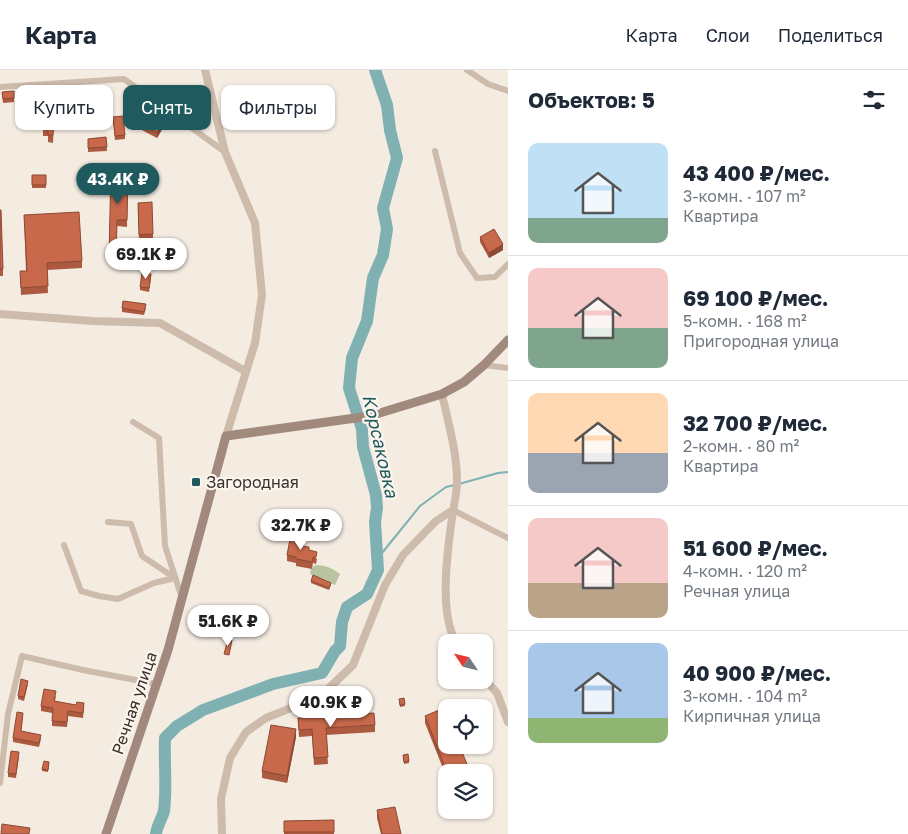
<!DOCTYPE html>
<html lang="ru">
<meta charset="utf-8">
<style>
body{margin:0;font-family:"Golos Text",sans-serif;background:#f6f6f7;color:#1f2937;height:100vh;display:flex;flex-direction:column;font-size:19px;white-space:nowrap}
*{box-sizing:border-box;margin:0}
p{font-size:16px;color:#747a83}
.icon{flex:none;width:28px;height:28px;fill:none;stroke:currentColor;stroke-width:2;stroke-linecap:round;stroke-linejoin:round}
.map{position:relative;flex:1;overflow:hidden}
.sheet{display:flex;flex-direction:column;background:#fff;width:400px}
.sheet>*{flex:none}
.guide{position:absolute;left:15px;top:15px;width:418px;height:45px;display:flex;gap:10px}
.needle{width:32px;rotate:305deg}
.fabs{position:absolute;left:438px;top:564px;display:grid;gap:10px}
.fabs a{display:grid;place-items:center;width:55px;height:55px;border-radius:10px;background:#fff;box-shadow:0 1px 4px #0004;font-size:25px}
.price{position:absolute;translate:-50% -42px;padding:0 11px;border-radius:18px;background:#fff;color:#222;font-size:16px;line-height:32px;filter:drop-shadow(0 1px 2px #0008)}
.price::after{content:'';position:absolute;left:50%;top:30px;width:15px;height:11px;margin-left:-8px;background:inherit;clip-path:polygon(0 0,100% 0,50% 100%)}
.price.selected{background:#1f5a5e;color:#fff}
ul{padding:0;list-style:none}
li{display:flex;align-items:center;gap:15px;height:125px;padding:0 20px}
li+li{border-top:1px solid #e0e1e3}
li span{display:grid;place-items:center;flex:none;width:140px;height:100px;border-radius:10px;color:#555}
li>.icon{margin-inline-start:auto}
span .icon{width:60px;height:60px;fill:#fffc;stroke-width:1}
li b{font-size:21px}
h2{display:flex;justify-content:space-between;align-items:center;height:60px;padding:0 20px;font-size:21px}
.tag{padding:0 18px;border-radius:10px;background:#fff;box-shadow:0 1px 4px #0004;font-size:18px;line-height:45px}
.tag.selected{background:#1f5a5e;color:#fff}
header{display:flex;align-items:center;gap:30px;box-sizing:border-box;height:70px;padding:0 25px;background:#fff;border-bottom:1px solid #e0e1e3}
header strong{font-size:24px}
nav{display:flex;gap:28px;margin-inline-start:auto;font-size:18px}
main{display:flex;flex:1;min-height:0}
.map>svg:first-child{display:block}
.green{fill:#b8c4a0}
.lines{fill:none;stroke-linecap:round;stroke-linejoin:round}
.stream{stroke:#7fb0b2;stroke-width:2}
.river{stroke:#7fb0b2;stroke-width:12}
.minor{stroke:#cdbbac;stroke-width:6}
.tertiary{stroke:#cdbbac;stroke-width:8}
.secondary{stroke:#a18a7d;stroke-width:9}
.wall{fill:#ac5a40}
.shaded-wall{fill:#8c4a34}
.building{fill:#c8694b;stroke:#8c4a34}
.poi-dot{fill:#1f5a5e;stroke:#fbf5ee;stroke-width:2}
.labels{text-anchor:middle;stroke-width:4.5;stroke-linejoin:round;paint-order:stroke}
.poi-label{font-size:16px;fill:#3b302b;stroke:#fbf5ee;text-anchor:start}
.street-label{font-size:16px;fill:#3b302b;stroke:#fbf5ee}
.water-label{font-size:18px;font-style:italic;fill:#1f5a5e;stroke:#fbf5ee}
</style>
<header>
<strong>Карта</strong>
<nav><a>Карта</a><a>Слои</a><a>Поделиться</a></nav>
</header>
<main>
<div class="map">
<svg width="508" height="764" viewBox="0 0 508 764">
<rect width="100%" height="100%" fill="#f4ebe1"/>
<path class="green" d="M315,495C325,495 332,498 340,504L335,515L310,504L311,499Z"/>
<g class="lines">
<path class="stream" d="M459,414L498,403L508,402
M378,500L382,483L420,436L446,417L455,415"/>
<path class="river" d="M156,764C157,755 162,749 164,741C167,718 164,692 165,668L177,656L203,640L273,614L322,603L335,581L340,576L342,552L347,537L367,524L378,500L375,452L377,438L376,425L363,377L362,359L349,318L352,288L367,251L373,208L383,185L387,159L383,138L397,88L390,60L387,35L375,0"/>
<path class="minor" d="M467,0L488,14L508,21
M0,17L124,9L225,82
M435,81L460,183L477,208L495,207L508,194
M484,295L508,298
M133,352L159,368L165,476L182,528
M453,440L508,468
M108,452L131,454L142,486L175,508
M64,475L81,521L99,526L118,529L154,513L175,508
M0,713L8,644L22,586L83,600L157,614"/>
<path class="tertiary" d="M205,0L225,82L255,153L262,225L255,273L226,366
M0,244L92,251L160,253L245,301
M442,324C448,352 457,382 457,411C457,421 455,431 453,441C448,476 438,542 456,572
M484,608L497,623L508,652
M222,764L221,729L230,688L246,662L266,648L296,636L327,620L353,595L385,515L403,485L436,451L453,440"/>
<path class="secondary" d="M106,764L168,580L226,366L370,346L442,324L464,312L484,295L508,270"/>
</g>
<path class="wall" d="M14,21V32L3,33L2,22Z
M43,24H83L82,51H54L53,73L48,72V66H43Z
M113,50L125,65V69L115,70Z
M134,50L164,56L157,68L134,56Z
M106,67L107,81L88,82V69Z
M111,99L128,100L127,157L117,156L116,194H109Z
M32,105H46V118H32Z
M138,133L153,164V170H139Z
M0,140L3,199V206H0Z
M24,145L82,191V198L47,200L48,223L21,225L20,201H26Z
M480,167L503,180L489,188L480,172Z
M151,208L149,222L140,220V217Z
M122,238H146L144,245L122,242Z
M302,476L309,480L317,489L316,494L313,493L312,499L296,496V493L287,491V485Z
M311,511L331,515L329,520L311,513Z
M28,614L24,631L18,629V626Z
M56,626L55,631L84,638L83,648L68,646L67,657L52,656V643L41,641V636Z
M399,631L405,634V636L400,637Z
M23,646L21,661L41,669L39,677L13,672V668Z
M425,646L467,701L464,702H446V706L425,653Z
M298,648L375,655V662L326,665L328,694L314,695L312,666L299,667Z
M296,667L287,713L262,708V701Z
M19,686L16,708L8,707V703Z
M403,687L409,691V693L404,694Z
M49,694L48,702L42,701V699Z
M377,740L401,764H381L377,748Z
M334,750V764H284V751Z"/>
<path class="shaded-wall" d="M164,50V56L157,68V63Z
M503,174V180L489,188V183Z
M296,659V667L287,713V706Z
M467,694V701L464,702H447Z"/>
<path class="building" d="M14,21V28L3,29L2,22Z
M43,24H83L82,44H54L53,65H48V59H43Z
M140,38L164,50L157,63L134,50Z
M123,46L125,65L115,66L113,47Z
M106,67L107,77L88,78V69Z
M111,99L128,100L127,150H117L116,187H109Z
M32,105H46V115H32Z
M152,132L153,164L139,165L138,133Z
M0,140H1L3,199H0Z
M79,142L82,191L47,193L48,216L21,218L20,201H27L24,145Z
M494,159L503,174L489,183L480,167Z
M142,203L151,204L149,218L140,217Z
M123,231L146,234L144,242L122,238Z
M290,469L302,471L301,476L309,477V480L317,482L316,487H313L312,492L296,489V487L287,485Z
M313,505L331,513L329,518L311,511Z
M228,569L232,570L229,585L224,584Z
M21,609L28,611L24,627L18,626Z
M44,619L56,621L54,631L76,635L77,632L84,633L83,643L68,641L67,652L52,651L53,638L41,636Z
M404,628L405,634L400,635L399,629Z
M444,638L446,642V675H459L467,694L447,702L425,646Z
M17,642L23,643L21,661L41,665L39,673L13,668Z
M374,643L375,655L326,658L328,687L314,688L312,659L299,660L298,648Z
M271,655L296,659L287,706L262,701Z
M11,681L19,682L16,704L8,703Z
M408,684L409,691L404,692L403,685Z
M44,691L49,692L48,700L42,699Z
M395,737L401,764H382L377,740Z
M334,750V762H284V751Z
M2,754L30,758L29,764H1Z"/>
<rect class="poi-dot" x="191" y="407" width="10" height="10" rx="2.5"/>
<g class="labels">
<g class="poi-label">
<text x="206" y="418">Загородная</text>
</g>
<g class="street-label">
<text transform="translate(134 633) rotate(-71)" y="6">Речная улица</text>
</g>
<g class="water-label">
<text transform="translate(380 376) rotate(77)" y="6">Корсаковка</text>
</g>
</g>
</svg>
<div class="fabs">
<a><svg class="needle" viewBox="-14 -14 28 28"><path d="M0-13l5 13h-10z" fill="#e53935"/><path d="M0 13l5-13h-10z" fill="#747a83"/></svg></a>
<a><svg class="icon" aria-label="locate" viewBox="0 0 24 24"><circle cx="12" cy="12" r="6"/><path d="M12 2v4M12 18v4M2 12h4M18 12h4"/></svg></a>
<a><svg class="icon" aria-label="layers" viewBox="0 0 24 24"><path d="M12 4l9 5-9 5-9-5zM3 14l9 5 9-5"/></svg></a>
</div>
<b class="price selected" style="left:118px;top:135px">43.4K ₽</b>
<b class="price" style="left:146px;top:210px">69.1K ₽</b>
<b class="price" style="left:301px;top:481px">32.7K ₽</b>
<b class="price" style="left:228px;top:577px">51.6K ₽</b>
<b class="price" style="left:331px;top:658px">40.9K ₽</b>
<div class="guide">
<a class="tag">Купить</a>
<a class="tag selected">Снять</a>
<a class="tag">Фильтры</a>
</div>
</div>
<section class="sheet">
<h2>Объектов: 5<svg class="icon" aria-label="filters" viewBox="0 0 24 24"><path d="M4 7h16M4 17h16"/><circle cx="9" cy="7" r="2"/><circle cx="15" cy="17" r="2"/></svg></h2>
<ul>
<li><span style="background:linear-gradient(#bfe0f5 75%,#7fa58c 0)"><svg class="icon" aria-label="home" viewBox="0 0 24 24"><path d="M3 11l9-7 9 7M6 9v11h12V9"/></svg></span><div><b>43 400 ₽/мес.</b><p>3-комн. · 107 m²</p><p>Квартира</p></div></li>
<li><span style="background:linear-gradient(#f6c9c9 60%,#7fa58c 0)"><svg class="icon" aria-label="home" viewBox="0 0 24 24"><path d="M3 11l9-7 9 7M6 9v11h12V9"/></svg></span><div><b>69 100 ₽/мес.</b><p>5-комн. · 168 m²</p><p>Пригородная улица</p></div></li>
<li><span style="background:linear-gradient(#ffd9b3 60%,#9aa5b1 0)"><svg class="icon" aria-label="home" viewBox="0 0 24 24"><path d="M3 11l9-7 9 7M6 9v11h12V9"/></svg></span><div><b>32 700 ₽/мес.</b><p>2-комн. · 80 m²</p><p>Квартира</p></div></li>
<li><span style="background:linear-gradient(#f6c9c9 65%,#b9a48a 0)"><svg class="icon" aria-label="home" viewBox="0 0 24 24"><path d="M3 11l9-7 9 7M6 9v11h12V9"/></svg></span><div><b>51 600 ₽/мес.</b><p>4-комн. · 120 m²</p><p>Речная улица</p></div></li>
<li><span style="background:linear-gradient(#a9c7e8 75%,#8fb573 0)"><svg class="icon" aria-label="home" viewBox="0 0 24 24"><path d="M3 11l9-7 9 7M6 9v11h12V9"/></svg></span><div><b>40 900 ₽/мес.</b><p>3-комн. · 104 m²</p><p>Кирпичная улица</p></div></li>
</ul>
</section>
</main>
